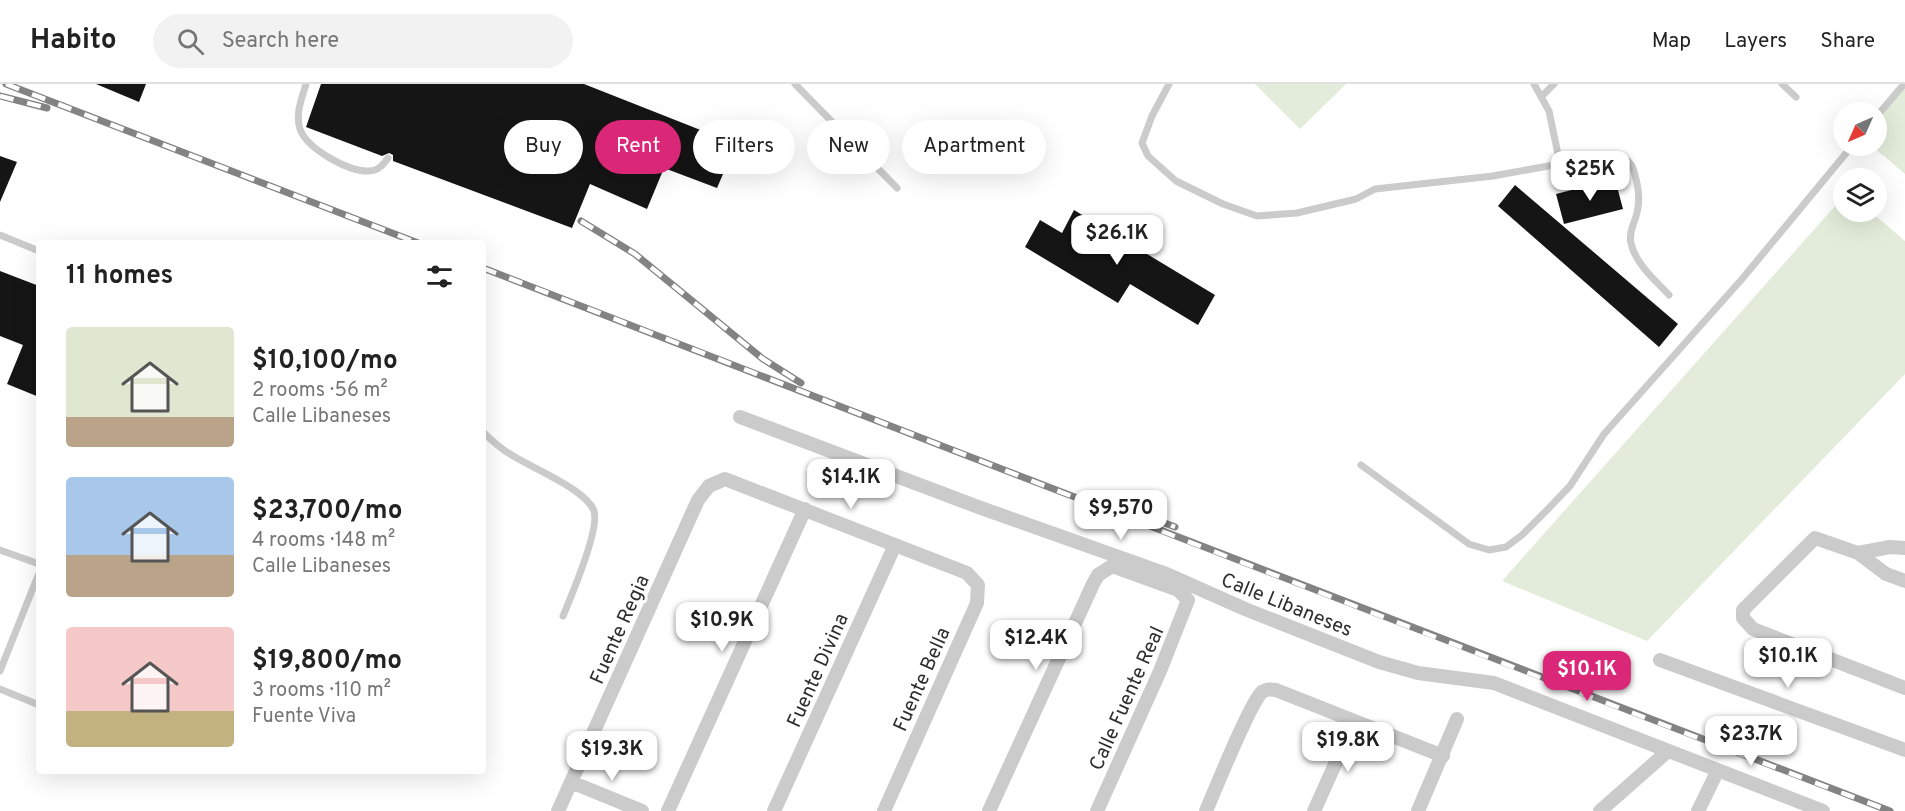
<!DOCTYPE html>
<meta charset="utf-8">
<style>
body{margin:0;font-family:Overpass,sans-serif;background:#f2f2f2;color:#222;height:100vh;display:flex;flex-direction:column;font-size:22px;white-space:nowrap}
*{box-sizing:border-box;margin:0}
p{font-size:20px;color:#767676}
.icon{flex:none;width:33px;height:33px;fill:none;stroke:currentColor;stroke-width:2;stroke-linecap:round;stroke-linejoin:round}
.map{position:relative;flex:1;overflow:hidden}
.details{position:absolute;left:36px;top:156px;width:450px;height:534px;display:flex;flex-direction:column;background:#fff;border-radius:6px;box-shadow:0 6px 24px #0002}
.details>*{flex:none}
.guide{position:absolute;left:504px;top:36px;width:570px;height:54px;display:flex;gap:12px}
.needle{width:39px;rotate:225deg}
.fabs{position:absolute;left:1833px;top:18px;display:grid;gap:12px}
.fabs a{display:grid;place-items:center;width:54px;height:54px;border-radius:50%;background:#fff;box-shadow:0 6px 24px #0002;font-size:30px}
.price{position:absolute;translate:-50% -51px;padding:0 14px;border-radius:12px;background:#fff;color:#222;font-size:20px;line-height:39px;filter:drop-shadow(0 2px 3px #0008)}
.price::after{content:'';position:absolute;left:50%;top:36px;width:18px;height:14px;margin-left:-9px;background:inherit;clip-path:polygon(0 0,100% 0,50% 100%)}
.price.on{background:#db2777;color:#fff}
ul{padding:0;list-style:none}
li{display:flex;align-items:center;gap:18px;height:150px;padding:0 30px}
li span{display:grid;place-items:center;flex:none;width:168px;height:120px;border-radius:6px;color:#555}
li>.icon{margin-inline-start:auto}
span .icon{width:72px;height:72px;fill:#fffc;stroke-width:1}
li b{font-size:26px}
h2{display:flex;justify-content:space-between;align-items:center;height:72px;padding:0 30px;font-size:26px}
.tag{padding:0 21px;border-radius:27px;background:#fff;box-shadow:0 6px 24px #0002;font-size:21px;line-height:54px}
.tag.on{background:#db2777;color:#fff}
header{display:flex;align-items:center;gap:36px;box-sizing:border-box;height:84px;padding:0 30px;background:#fff;border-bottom:2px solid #e0e0e0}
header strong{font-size:28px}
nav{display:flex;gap:33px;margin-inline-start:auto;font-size:21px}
.search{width:420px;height:54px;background:#f2f2f2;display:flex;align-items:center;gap:15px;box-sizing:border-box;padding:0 21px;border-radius:33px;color:#767676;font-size:22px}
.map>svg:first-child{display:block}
.green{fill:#e3ecda}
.building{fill:#151515}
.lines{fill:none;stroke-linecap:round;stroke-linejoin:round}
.lane{stroke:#cbcbcb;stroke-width:7}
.street{stroke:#cbcbcb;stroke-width:14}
.rail-casing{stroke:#838383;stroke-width:7}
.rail{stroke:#fff;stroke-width:4.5;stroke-dasharray:14;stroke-linecap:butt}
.labels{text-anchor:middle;stroke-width:6;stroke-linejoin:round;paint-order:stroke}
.street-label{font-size:20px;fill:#2e2e2e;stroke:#fff}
</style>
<header>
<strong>Habito</strong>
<div class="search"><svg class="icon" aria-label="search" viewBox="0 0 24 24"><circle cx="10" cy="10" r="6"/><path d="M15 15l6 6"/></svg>Search here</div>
<nav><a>Map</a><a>Layers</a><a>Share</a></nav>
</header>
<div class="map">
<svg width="1905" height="727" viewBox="0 0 1905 727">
<rect width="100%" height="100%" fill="#fff"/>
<path class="green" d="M1255,0H1346L1300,45Z
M1905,0V90L1872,62H1876L1877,34Z
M1843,113L1844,128H1871L1905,157V290L1647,557L1502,497Z"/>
<path class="building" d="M96,0H146L139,18Z
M321,0H584L736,60L717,104L664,84L647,125L590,100L572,144L393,77V71L389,69L382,72L306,43Z
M0,72L17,78L0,118Z
M1615,95L1623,125L1564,140L1556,110Z
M1515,101L1678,240L1659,263L1498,122Z
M1074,126L1215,211L1198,241L1130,200L1118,219L1025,163L1040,136L1062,149Z
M0,187L39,202V313L7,300L23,261L0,252Z"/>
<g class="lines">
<path class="lane" d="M306,0C302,14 295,30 300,45C307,65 349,88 369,87C378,87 383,81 388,74
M795,0L897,104
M1169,0L1152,32L1142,59L1148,72L1176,97L1223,120L1257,132L1297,129L1356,115L1375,105L1493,92L1565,79
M1534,0L1549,27L1559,75C1580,91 1608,66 1626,76C1632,79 1634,86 1635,91C1638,102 1640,112 1638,123C1637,136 1628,146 1631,159C1635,179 1655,196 1669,211
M1782,0L1796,13
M1542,12L1554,0
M1876,33L1904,0
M0,151L39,167
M483,348C492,357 504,367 515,373C535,385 586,406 594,427C600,445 571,513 563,532
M1361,381L1469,460L1489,466L1506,463L1522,451L1549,424L1570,402L1604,350L1742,195L1852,62
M0,466L39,480
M0,587L39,489
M0,605L39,621"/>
<path class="street" d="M740,333L981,424L1164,489L1245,525L1379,578L1418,589L1494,599L1823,727
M1905,464L1890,463L1858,469L1815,454L1743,526V534L1753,545L1905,604
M1858,469L1886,490L1905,497
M1660,576L1905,666
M571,698L642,727
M558,727L698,416L709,402L725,395L967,489L978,501L977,519L884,727
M668,727L805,425
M774,727L895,461
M989,727L1093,500L1098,491L1112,482L1178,506L1188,516L1160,587L1097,727
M1206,727C1215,706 1250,619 1262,608C1267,605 1270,605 1276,606L1443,672
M1314,727L1354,638
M1418,727L1457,635
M1600,727L1668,667
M1698,727L1717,688"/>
<g class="rail-casing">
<path id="rail" d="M6,0L418,159
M0,12L47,24
M581,137L635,170L763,275L801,299
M483,184C952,365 1420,549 1890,727
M1119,421L1175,443"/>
</g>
<use href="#rail" class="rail"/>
</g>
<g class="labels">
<g class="street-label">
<text transform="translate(1287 520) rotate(22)" y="7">Calle Libaneses</text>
<text transform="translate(619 545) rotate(-66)" y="7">Fuente Regia</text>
<text transform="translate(817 586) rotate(-66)" y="7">Fuente Divina</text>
<text transform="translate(921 595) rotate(-66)" y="7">Fuente Bella</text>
<text transform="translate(1126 614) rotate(-66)" y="7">Calle Fuente Real</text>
</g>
</g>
</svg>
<div class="fabs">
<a><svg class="needle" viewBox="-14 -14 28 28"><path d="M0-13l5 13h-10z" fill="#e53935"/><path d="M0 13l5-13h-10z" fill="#767676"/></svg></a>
<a><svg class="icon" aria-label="layers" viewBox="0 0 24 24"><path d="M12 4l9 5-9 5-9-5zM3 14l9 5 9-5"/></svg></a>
</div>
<b class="price" style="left:1590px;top:118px">$25K</b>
<b class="price" style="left:1117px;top:182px">$26.1K</b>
<b class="price" style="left:851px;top:426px">$14.1K</b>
<b class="price" style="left:1121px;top:457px">$9,570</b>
<b class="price" style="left:722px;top:569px">$10.9K</b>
<b class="price" style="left:1036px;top:587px">$12.4K</b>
<b class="price" style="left:1788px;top:605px">$10.1K</b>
<b class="price on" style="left:1587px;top:618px">$10.1K</b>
<b class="price" style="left:1751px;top:683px">$23.7K</b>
<b class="price" style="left:1348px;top:689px">$19.8K</b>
<b class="price" style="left:612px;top:698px">$19.3K</b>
<div class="guide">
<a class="tag">Buy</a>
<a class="tag on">Rent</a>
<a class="tag">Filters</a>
<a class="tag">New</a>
<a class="tag">Apartment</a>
</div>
<section class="details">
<h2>11 homes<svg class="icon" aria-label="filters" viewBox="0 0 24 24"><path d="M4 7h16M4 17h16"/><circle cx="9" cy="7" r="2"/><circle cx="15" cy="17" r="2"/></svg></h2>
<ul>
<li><span style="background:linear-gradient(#dfe7d0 75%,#b9a48a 0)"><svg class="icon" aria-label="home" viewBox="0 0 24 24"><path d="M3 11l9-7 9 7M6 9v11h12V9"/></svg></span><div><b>$10,100/mo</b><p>2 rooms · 56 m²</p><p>Calle Libaneses</p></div></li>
<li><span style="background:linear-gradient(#a9c7e8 65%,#b9a48a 0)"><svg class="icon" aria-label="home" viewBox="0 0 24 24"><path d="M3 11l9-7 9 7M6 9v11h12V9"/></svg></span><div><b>$23,700/mo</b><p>4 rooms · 148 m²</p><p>Calle Libaneses</p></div></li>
<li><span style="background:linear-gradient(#f6c9c9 70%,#c2b280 0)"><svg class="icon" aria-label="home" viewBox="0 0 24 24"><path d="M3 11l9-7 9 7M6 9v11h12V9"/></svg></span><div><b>$19,800/mo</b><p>3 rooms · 110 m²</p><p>Fuente Viva</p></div></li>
</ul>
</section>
</div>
